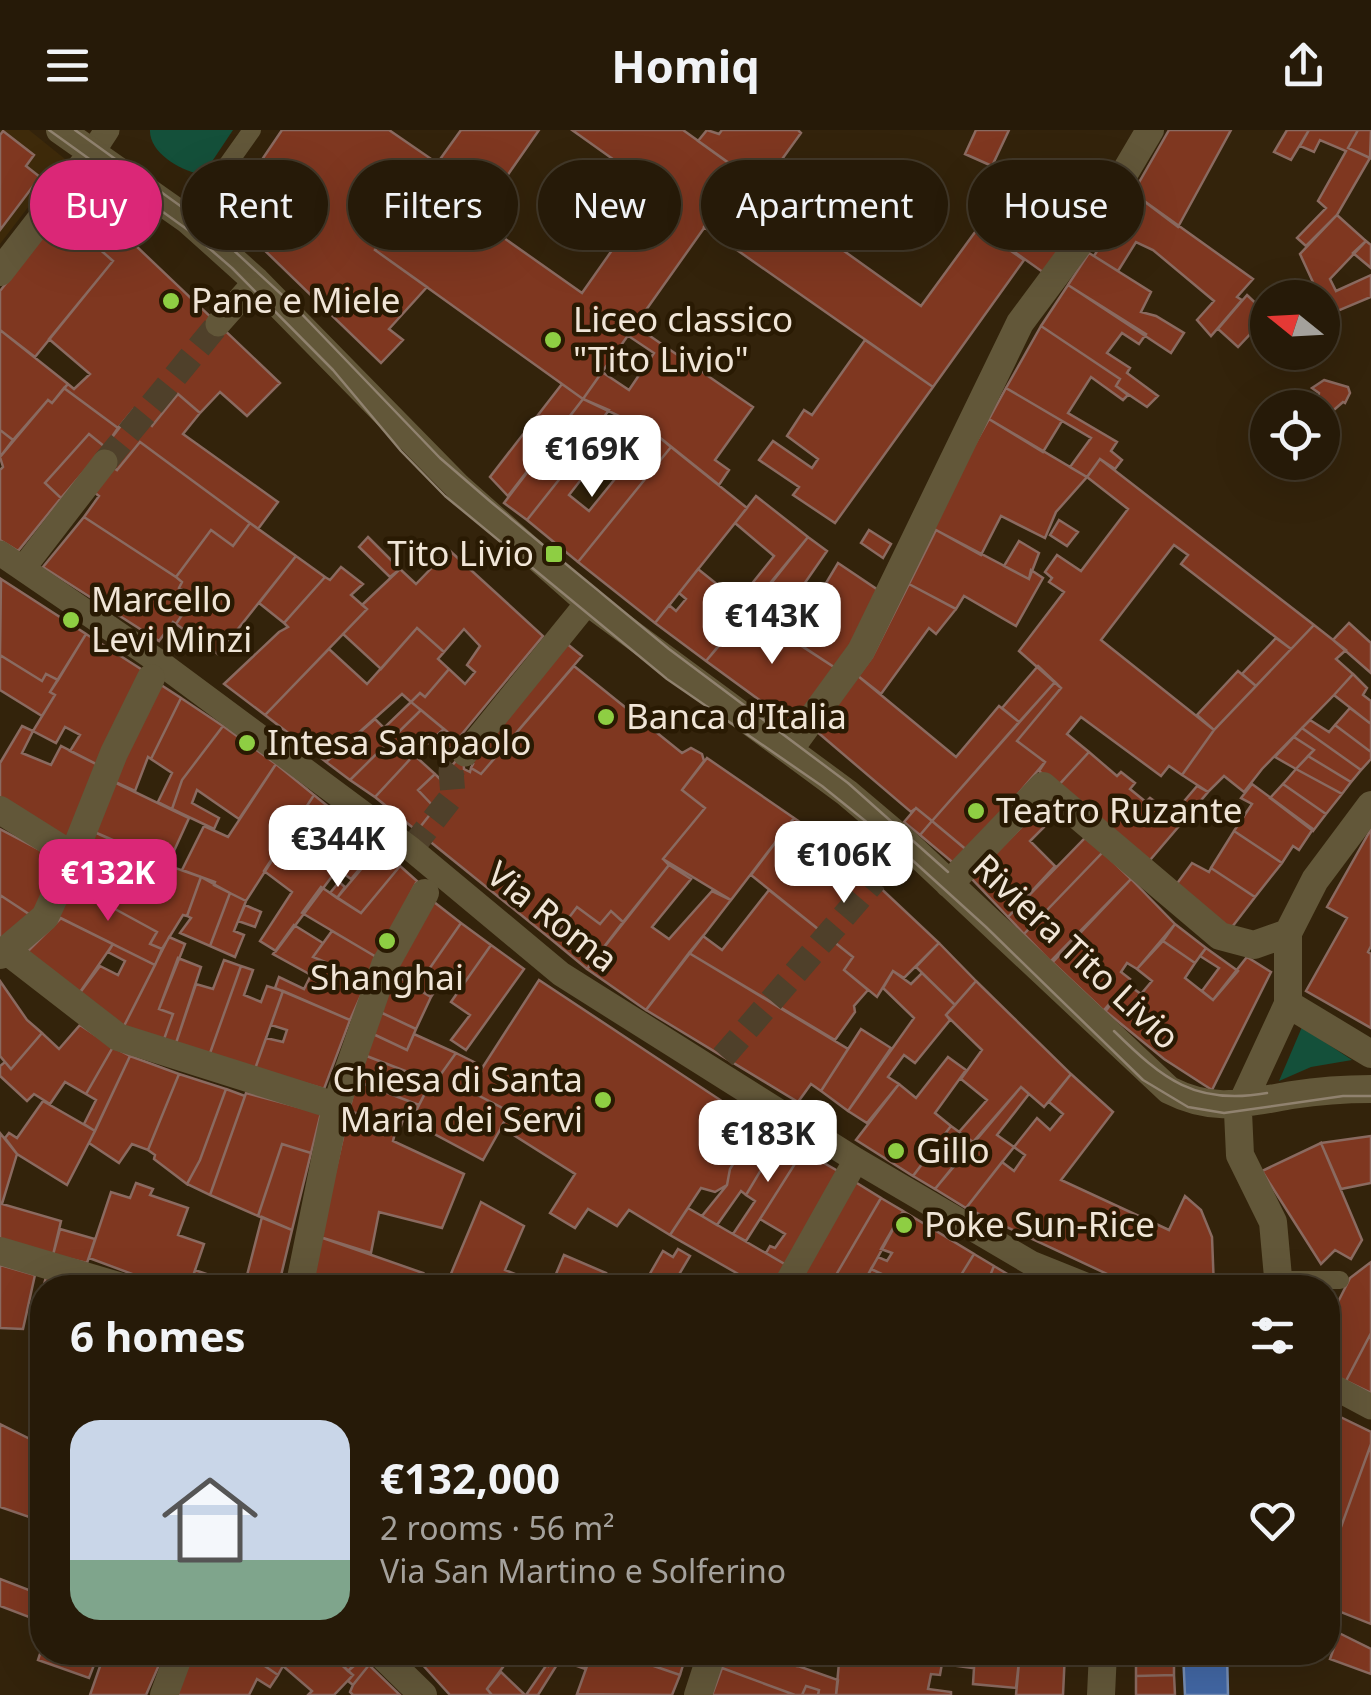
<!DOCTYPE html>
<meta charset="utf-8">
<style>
body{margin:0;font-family:"Noto Sans",sans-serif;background:#2e2312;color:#f1f3f6;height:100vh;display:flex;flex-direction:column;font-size:38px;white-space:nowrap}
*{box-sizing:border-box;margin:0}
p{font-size:32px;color:#a4a19c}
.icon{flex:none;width:55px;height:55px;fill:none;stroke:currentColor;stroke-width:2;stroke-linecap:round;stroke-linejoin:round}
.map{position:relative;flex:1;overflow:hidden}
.sheet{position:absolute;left:30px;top:1145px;width:1310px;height:390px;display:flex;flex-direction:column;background:#261a08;border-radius:40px;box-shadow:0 10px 40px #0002,0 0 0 2px #423829}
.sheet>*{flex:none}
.hud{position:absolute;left:30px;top:30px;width:1312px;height:90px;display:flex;gap:20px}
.needle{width:65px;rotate:288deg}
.controls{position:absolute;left:1250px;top:150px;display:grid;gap:20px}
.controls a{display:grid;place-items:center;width:90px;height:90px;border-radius:50%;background:#261a08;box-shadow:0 10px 40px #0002,0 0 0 2px #423829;font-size:50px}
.price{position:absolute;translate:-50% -85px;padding:0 22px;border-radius:20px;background:#fff;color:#222;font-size:32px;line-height:65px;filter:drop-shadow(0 2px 5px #0008)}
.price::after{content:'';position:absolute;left:50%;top:60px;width:30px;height:22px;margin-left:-15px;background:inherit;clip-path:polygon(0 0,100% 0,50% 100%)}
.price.current{background:#db2777;color:#fff}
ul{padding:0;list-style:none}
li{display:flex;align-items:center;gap:30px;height:250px;padding:0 40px}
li+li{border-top:2px solid #423829}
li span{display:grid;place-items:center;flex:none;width:280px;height:200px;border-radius:30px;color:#555}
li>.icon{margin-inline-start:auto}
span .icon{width:120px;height:120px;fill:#fffc;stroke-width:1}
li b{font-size:42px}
h2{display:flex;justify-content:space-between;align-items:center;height:120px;padding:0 40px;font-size:42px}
.chip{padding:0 35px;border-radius:45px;background:#261a08;box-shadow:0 10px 40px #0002,0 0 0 2px #423829;font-size:35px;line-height:90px}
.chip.current{background:#db2777;color:#fff}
header{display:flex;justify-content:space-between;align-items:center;height:130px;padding:0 40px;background:#261a08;font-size:45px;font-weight:700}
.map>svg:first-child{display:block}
.built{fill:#3e2a0a}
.green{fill:#14503a}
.water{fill:#4267a4;stroke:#768db3;stroke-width:2.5}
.building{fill:#7f3720;stroke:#8a6a60;stroke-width:2.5}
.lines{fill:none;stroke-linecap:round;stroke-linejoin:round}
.pedestrian-tunnel{stroke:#4f402a;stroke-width:25;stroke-dasharray:25 12;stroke-linecap:butt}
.path{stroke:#6d5e49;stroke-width:5;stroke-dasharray:10 5;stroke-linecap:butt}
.service{stroke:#625739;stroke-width:18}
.pedestrian{stroke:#625739;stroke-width:25}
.minor{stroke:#625739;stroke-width:28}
.tram{stroke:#90826f;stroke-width:2.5}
.poi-dot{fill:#8ece43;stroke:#291a03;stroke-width:4}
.labels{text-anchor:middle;stroke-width:9;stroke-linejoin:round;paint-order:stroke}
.poi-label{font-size:35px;fill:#f0e5d7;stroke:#291a03;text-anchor:start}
.street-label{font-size:35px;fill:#f0e5d7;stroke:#291a03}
</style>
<header><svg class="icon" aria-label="menu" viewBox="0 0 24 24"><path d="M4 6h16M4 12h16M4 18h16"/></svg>Homiq<svg class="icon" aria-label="share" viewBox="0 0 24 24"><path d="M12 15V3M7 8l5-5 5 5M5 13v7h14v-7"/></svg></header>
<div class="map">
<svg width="1371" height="1565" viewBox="0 0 1371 1565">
<rect width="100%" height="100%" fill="#33230b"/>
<path class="built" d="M0,0H29L65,29L0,114Z"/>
<path class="green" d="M150,0H233L207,39L199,44C179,40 149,22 150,0Z
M1302,897L1352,930L1311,937L1279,951Z"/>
<path class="water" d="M1183,1523H1227L1228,1565H1185Z"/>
<path class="building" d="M282,0H389L437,33L375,120L427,157L389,199L403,210L381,233L226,83Z
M461,0H539L477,89L582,163L655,59L572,0H683L743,43L583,269L375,120Z
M707,0L719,4L722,0H798L801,3L762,57L698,11Z
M976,0H1009L992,36L965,24Z
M1169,0H1231L1178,97L1133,63Z
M1287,0H1309L1291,30L1274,22Z
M1309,0H1358L1348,18L1370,28L1337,85L1306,116L1297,108L1326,78L1318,71L1346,21L1320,10L1314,22L1300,16Z
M1358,0H1371L1370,28L1348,18Z
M3,1L34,25L26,36L40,47L0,100V5Z
M1075,40L1099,54L1047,145L1009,118L1020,105L1029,110Z
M1133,63L1253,149L1237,167L1242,170L1211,206L1197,190L1214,171L1153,120L1136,112L1118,141L1094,126Z
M767,66L921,176L978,98L1024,130L933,257L704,97L716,81L743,101Z
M92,74L280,253L247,286L220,262L200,283L178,264L152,296L133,280L118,298L64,258L68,254L74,259L90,244L49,209L113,131L72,95Z
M60,84L113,131L35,227L0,200V161Z
M1337,85L1366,111L1330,149L1336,161L1371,145V167L1328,185L1300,124Z
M1366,111L1371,115V138L1353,123Z
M1089,123L1151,162L1141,182L1156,186L1184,203L1171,223L1068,155Z
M1068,155L1146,204L1139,214L1122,203L1107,223L1130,238L1127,243L1158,266L1147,277L1116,256L1120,249L1041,196Z
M1247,165L1268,185L1238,217L1218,199Z
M634,195L753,277L715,330L729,340L719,355L653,302L583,269L602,242L629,260L654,223L627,205Z
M1041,196L1120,249L1116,256L1128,265L1123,270L1091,247L1068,283L1117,312L1111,321L1122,330L1115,339L1100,329L1087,347L1070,337L1091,308L1006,258Z
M0,200L68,254L52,273L48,270L13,310L0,300Z
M865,210L933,257L835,393L793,365L799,357L759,330L773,311L812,338L818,329L787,306L804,280L812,285Z
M1324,250L1348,257L1350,263L1345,273L1343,272L1328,285L1322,283V278H1316L1319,263L1312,258Z
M562,254L583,269L508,366L490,347Z
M64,258L118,298L105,317L89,304L45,353L61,368L18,421L0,410V340L3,337L0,327L48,270L52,273Z
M1006,258L1062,291L1043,322L989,289Z
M178,264L200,283L183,304L278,372L258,399L140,312L117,340L97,327L133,280L152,296Z
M583,269L609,280L579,321L581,322L527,390L504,373Z
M989,289L1087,347L1056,382L1045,408L1001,386L981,425L929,396Z
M0,300L13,310L0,327Z
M653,302L671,317L578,432L527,390L581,322L594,333L569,365L589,381Z
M89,304L105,317L61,368L45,353Z
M140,312L250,393L233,416L211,400L176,447L84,387L99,366L90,359L108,334L117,340Z
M671,317L747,378L655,493L578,432Z
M1100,329L1314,495L1291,519L1181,434L1188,425L1174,415L1101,510L1214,600L1182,645L1169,636L1161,646L1081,587L1067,604L1089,622L1057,657L1039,641L1045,632L1017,611L1061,558L1019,521L1064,462L1049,452L1052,448L1045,442L1057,425L1081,441L1128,379L1087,347Z
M756,366L808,407L706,531L655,493L669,475L676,481L686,469L679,463L698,439L738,471L774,426L735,393Z
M84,387L176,447L182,452L179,458L190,464L186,471L190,473L176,494L173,492L159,511L43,437Z
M1059,390L1078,402L1067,416L1050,405Z
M250,393L296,426L218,524L176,494L190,473L186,471L190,464L179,458L182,452L176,447L211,400L233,416Z
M869,400L891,414L883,428L861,413Z
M936,400L1029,449L1031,440L1043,448L1016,496L964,466L956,479L909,454Z
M368,407L400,439L390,447L359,417Z
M808,407L827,421L800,460L778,471L763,491L749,481Z
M1019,411L1039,423L1029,449L1004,436Z
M449,420L543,506L457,610L411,572L420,563L425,567L449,539L465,554L475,542L467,535L480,516L464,499L444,522L417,498L381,539L343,504L367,479L362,475L400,439L416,454Z
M296,426L325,447L284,493L259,473Z
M838,433L881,462L837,539L797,513L809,494L804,490Z
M341,437L363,454L351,465L367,479L265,585L224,554L279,502L288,497L284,493L325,447L330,450Z
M1,449L86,504L58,550L46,544L42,551L0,525Z
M909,454L956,479L936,504L929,498L881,564L858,546L872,527Z
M749,481L837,539L795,596L706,531Z
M1349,493L1371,513V543L1333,510Z
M1314,495L1346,520L1336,529L1353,544L1334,565L1262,639L1244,662L1224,646L1208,662L1182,645L1214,600Z
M417,498L444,522L438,529L449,539L425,567L420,563L411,572L402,564L326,632L265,585L329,519L367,554Z
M86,504L144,541L100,636L70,621L80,605L65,597L56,613L33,601L55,565L50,562Z
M560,508L582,526L481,644L471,638L473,634L465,632Z
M1276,508L1291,519L1256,556L1242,544Z
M0,525L42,551L46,544L58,550L50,562L55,565L42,586L0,560Z
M574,536L682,623L691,618L702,624L704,631L682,660L705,678L663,729L669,735L623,792L611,781L600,794L577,777L552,810L417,701L435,678L418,660L435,644L440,649L463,623L464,639L470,642L471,638L481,644Z
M1038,536L1055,552L1019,592L1002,578Z
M1238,541L1256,556L1214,600L1197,585Z
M1353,544L1367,558L1363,565L1371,571V594L1334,565Z
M858,546L956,627L999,576L1019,592L932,691L916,678L911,682L815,600Z
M1055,552L1061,558L1017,611L1045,632L969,722L932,691Z
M158,553L181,568L151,629L148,627L135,661L113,651Z
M181,568L223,596L182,650L172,679L158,672L172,643L151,629Z
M411,572L421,580L350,650L326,632L375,589L384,598Z
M1350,578L1371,594V622L1335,595Z
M421,580L444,599L414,625L375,667L350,650Z
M1310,590L1329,602L1335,595L1371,622V629L1361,640L1302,598Z
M22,596L33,601L22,623L51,635L61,616L100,636L65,712L0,674V633Z
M223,596L276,634L239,689L197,660L192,673L219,688L214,699L172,679L182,650Z
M1302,598L1361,640L1351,652L1308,626L1314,620L1294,607Z
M444,599L457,610L444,626L429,613Z
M1294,607L1314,620L1296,639L1275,627Z
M1089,622L1117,646L1121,642L1135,653L1130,659L1146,672L1150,668L1164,678L1159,684L1168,690L1197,656L1208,662L1145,736L1057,657Z
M414,625L435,644L418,660L435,678L417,701L375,667Z
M1308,626L1351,652L1342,664L1296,639Z
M707,628L794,688L731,770L663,729L705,678L682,660Z
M276,634L314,665L246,771L214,755L215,752L182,740L204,696L228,707Z
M1296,639L1342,664L1326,684L1283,654Z
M110,650L189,688L168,734L92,701Z
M1252,654L1313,699L1299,720L1293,716L1282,733L1234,701L1252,674L1241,668Z
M1283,654L1326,684L1313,701L1270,668Z
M314,665L363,705L276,821L260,811L292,762L264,741Z
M1045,673L1057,684L1030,711L1055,736L1008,787L971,748Z
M916,678L932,691L920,705L904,692Z
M794,688L838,718L939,813L904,848L893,841L877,867L844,840L853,827L751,745Z
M932,691L969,722L957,736L920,705Z
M0,699L57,729L35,788L0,765Z
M1371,699V816L1368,822L1371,824V898L1306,861L1347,788L1327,777Z
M92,701L154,729L148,744L158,749L164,734L201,747L187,786L183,785L162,819L150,814L157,802L71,755Z
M1234,701L1282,733L1255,767L1211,738Z
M1085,708L1103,722L1024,804L1008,787Z
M352,718L367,730L351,749L336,738Z
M379,718L400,736L361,783L337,768Z
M1103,722L1131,749L1052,833L1024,804Z
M1192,733L1209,742L1211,738L1255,767L1229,801L1173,759Z
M669,735L691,749L652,797L669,809L712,761L731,770L646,880L587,839Z
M400,736L417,751L378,828L302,783L321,757L361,783Z
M201,747L230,763L210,816L180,803L191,788L187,786Z
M1131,749L1175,794L1137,839L1127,833L1121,842L1130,849L1105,882L1051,831Z
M339,752L345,757L337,768L330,763Z
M71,755L157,802L150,814L162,819L155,835L54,785Z
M769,760L853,827L844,840L868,860L854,876L855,882L835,910L689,823L703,806L722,820Z
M230,763L246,771L234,801L244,805L235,827L210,816Z
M0,765L35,788L0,814Z
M434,772L461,793L416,858L390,841Z
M245,775L261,782L255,797L238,791Z
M577,777L600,794L611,781L623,792L587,839L552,810Z
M61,788L113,814L76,868L23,826Z
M461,793L491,815L458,862L442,850L431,867L416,858Z
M1175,794L1206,818L1195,833L1163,811Z
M294,795L323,813L313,827L368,850L350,890L275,858L279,847L304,859L311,845L273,824Z
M332,801L378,828L368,850L313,827Z
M169,807L185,814L159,879L173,884L163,912L122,900Z
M1163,811L1195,833L1185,848L1213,870L1247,827L1271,842L1212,960L1164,929L1104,880L1127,854L1141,864L1152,851L1137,839Z
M939,813L976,851L955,875L916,837Z
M113,814L155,835L122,900L76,868L100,836L118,845L125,831L108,822Z
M491,815L524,839L466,920L451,910L470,885L451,872Z
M1206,818L1238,841L1213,870L1202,861L1219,838L1200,826Z
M689,823L848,919L821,961L811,954L798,972L646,880Z
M178,828L201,837L175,916L163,912L173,884L159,879Z
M224,830L241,836L209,926L175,916L196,854L213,859Z
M241,836L253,840L244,865L261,872L267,856L283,861L255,939L209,926Z
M390,841L431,867L416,899L380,882Z
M893,841L911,854L922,843L955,875L946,885L950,890L915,933L904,925L888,947L899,954L867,993L848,981L914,888L883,858Z
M539,850L758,995L730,1039L727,1055L715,1062L701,1058L670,1105L629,1080L617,1096L588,1079L575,1098L550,1083L575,1044L501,997L510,982L468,960Z
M0,851L27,890L42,903L11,939L0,926Z
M976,851L1071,944L1044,977L1021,957L973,1012L959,1002L987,970L961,949L982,920L946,885Z
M283,861L350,890L324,959L255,939L266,908L283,912L287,900L271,895Z
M380,882L416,899L407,920L371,903Z
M80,895L113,917L86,964L65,952L50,974L34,964L27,971L0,946V936L5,932L11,939L42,903L59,919Z
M861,899L891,918L848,981L821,961Z
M371,903L407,920L414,904L456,923L441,944L436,942L431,951L364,925Z
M113,917L130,926L95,1001L84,994L96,970L86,964Z
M456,923L482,936L468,960L510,982L483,1030L425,999L415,983L436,942L441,944Z
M364,925L431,951L419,975L356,951Z
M130,926L179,944L148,1020L132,1014L119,1033L89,1013Z
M948,927L966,940L935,983L951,996L913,1046L856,1010L899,954L916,968Z
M179,944L226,959L200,1030L187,1054L154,1029L155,1025L148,1020Z
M1071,944L1113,982L1061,1050L1169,1100L1185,1066L1201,1080L1212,1107L1214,1158H1137L966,1078L1002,1032L1014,1041L1025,1025L1014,1017L1037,988L1050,1000L1063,984L1049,972Z
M356,951L419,975L415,983L406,980L401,996L349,981Z
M1021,957L1029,964L997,1005L1014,1017L966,1078L935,1059Z
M226,959L245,966L210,1065L187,1054L200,1030Z
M246,963L321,983L311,1023L282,1014L258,1086L210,1065Z
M43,971L95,1001L67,1055L17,1024L5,1008L9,1003L17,1008Z
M349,981L397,995L393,1011L464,1044L442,1098L379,1082L371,1123L320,1107Z
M758,995L780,1008L746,1065L741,1061L717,1095L702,1086L727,1055L730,1039Z
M951,996L973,1012L935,1059L913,1046Z
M0,1003L17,1024L2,1074L61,1091L53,1125L0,1110Z
M1371,1006V1053L1341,1059L1321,1013Z
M780,1008L803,1021L746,1111L733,1104L755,1071L746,1065Z
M1321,1013L1362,1110L1351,1129L1335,1120L1321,1134L1262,1041Z
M282,1014L311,1023L292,1100L258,1086Z
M803,1021L843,1044L788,1136L766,1123L770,1116L775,1118L785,1104L760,1089Z
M852,1050L881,1068L829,1157L797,1142Z
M136,1053L153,1059L150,1065L188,1078L178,1105L204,1114L189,1158H170L89,1128L111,1062L130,1068Z
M881,1068L903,1081L861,1158L829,1157Z
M481,1072L524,1096L505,1140L550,1158H445Z
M688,1078L788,1136L775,1158H711L718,1145L729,1152L732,1148L738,1150L740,1145L670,1105Z
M903,1081L974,1124L953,1158L944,1152L941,1158H889L878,1151L882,1144L871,1139L878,1127L887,1131L892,1123L881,1119Z
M262,1087L292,1100L278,1158H189L195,1140L244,1157Z
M60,1099L95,1109L87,1133L53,1125Z
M320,1107L423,1143L419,1149L442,1158H309Z
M678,1119L690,1126L671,1158H650L644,1154L663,1121L673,1127Z
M974,1124L994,1136L985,1158H953Z
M564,1125L606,1143L600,1158H550Z
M1371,1132V1203L1346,1251L1328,1243V1192L1350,1148Z
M0,1135L35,1145L23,1199L0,1198Z
M994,1136L1014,1148L1011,1158H985Z
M871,1139L882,1144L878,1151L889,1158H861Z
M46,1147L82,1158H43Z
M1371,1203V1263L1346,1251Z
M42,1270V1297L32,1292Z
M1328,1281L1371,1302V1314L1328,1433Z
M0,1294L42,1315V1372L39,1371L32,1388L0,1377Z
M1371,1314V1494L1328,1477V1433Z
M0,1449L42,1465V1492L0,1476Z
M1339,1503L1371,1519V1544L1330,1529Z
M42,1518V1522H99L89,1548L38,1530Z
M105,1522H124L159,1535L146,1565H90Z
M124,1522H164L159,1535Z
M188,1522H244L278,1545L270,1557L257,1549L249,1565H177Z
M244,1522H328L353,1545L334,1565H308L312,1561L283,1536L278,1545Z
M328,1522H364L365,1524L348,1541Z
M411,1522H514L487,1559L492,1565H450Z
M525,1522H554L548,1536Z
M554,1522H592L585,1539L552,1527Z
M592,1522H613L680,1545L672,1565L577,1564Z
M613,1522H687L680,1545Z
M727,1522H758L838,1550L836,1565H818L819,1560L806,1556L802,1565H795L722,1538Z
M778,1522H800L796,1536L776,1529Z
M840,1522H944L940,1545L931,1544L928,1559L951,1562V1565H836Z
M944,1522H975L973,1538L942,1534Z
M975,1522H1020L1016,1558L973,1554Z
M1020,1522H1065L1063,1565H1016Z
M1136,1522H1174V1545L1136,1546Z
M552,1527L560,1530L538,1565H526Z
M362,1529L369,1535L353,1555L348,1551L353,1545L348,1541Z
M369,1535L400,1565H353L350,1562L353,1555Z
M722,1538L795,1565H712Z
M501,1542L525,1565H526H492L487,1559Z
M1174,1545L1175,1565H1136V1546Z
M806,1556L819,1560L818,1565H802Z"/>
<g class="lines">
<path class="pedestrian-tunnel" d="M105,332L218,194
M411,719L453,665L451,641L465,624
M723,927L875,750"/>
<path class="path" d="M875,750L885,738"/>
<path class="service" d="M188,90L252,0
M1281,1150H1340"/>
<path class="pedestrian" d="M92,23L107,0
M218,194L256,151
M0,423L159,532L411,719L561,844L856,1030L1031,1133L1093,1158
M24,437L105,332
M465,624L588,472
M784,1158L856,1030
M1328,1254L1371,1277"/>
<path class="minor" d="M60,0L188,90L256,151L458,357L588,472L847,663L906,713L1169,960C1214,983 1245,973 1292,965C1318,961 1344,959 1371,959
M0,142L92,23
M789,620L861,521L1020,193L1098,88L1150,0
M0,680L73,726
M949,754L1043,656L1220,806L1254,815L1288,803
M7,821L118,907L336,976
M0,825L45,787L73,726L114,623L151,548
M1288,874L1371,924
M0,1121L125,1158
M299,1158L336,976L385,835L425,763
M1279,1158L1273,1092L1240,1025L1238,982L1288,874V803L1315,750L1371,675
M379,1522L423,1565
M164,1565L180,1522
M698,1565L712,1522
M1101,1565L1103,1522"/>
<path class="tram" d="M49,0L188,100L232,138L333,240L401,321L445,366L667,549L822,656L900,719L986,797L1143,950L1188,977L1224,983L1343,966H1371
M75,0L204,93L294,176L440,328L491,372L669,519L848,653L948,742
M1114,901C1163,949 1195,976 1267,963"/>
</g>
<g class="poi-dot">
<circle cx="171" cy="171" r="10"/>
<circle cx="553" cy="210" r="10"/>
<rect x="544" y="414" width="20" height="20" rx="5"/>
<circle cx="71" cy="490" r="10"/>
<circle cx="606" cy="587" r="10"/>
<circle cx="247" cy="613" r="10"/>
<circle cx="976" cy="681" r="10"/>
<circle cx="387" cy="811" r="10"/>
<circle cx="603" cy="970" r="10"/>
<circle cx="896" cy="1021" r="10"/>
<circle cx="904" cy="1095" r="10"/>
</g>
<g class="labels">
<g class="poi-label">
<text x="191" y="183">Pane e Miele</text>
<text x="573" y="202">Liceo classico<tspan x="573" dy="40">"Tito Livio"</tspan></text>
<text x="534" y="436" text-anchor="end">Tito Livio</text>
<text x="91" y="482">Marcello<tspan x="91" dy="40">Levi Minzi</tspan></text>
<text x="626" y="599">Banca d'Italia</text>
<text x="267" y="625">Intesa Sanpaolo</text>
<text x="996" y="693">Teatro Ruzante</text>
<text x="387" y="860" text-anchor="middle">Shanghai</text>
<text x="583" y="962" text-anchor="end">Chiesa di Santa<tspan x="583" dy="40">Maria dei Servi</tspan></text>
<text x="916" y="1033">Gillo</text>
<text x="924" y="1107">Poke Sun-Rice</text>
</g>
<g class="street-label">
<text transform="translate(552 787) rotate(38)" y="12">Via Roma</text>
<text transform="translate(1076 822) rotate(43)" y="12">Riviera Tito Livio</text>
</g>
</g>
</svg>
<div class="controls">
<a><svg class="needle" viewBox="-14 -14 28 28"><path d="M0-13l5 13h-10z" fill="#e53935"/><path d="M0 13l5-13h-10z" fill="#a4a19c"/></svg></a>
<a><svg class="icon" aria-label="locate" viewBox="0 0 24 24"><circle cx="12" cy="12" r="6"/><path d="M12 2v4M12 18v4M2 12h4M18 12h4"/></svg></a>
</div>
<b class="price" style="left:592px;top:370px">€169K</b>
<b class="price" style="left:772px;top:537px">€143K</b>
<b class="price" style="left:338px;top:760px">€344K</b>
<b class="price" style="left:844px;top:776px">€106K</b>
<b class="price current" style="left:108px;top:794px">€132K</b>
<b class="price" style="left:768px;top:1055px">€183K</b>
<div class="hud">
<a class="chip current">Buy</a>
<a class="chip">Rent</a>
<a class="chip">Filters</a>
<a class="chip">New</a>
<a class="chip">Apartment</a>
<a class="chip">House</a>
</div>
<section class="sheet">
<h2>6 homes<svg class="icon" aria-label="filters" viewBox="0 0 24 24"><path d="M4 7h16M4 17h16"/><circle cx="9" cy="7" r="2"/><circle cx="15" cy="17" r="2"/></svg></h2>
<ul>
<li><span style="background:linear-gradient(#c9d6e8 70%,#7fa58c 0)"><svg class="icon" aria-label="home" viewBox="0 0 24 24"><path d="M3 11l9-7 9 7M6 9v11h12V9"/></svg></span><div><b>€132,000</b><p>2 rooms · 56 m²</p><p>Via San Martino e Solferino</p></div><svg class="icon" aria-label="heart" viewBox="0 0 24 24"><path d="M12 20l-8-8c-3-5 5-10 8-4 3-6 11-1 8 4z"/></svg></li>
</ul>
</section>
</div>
